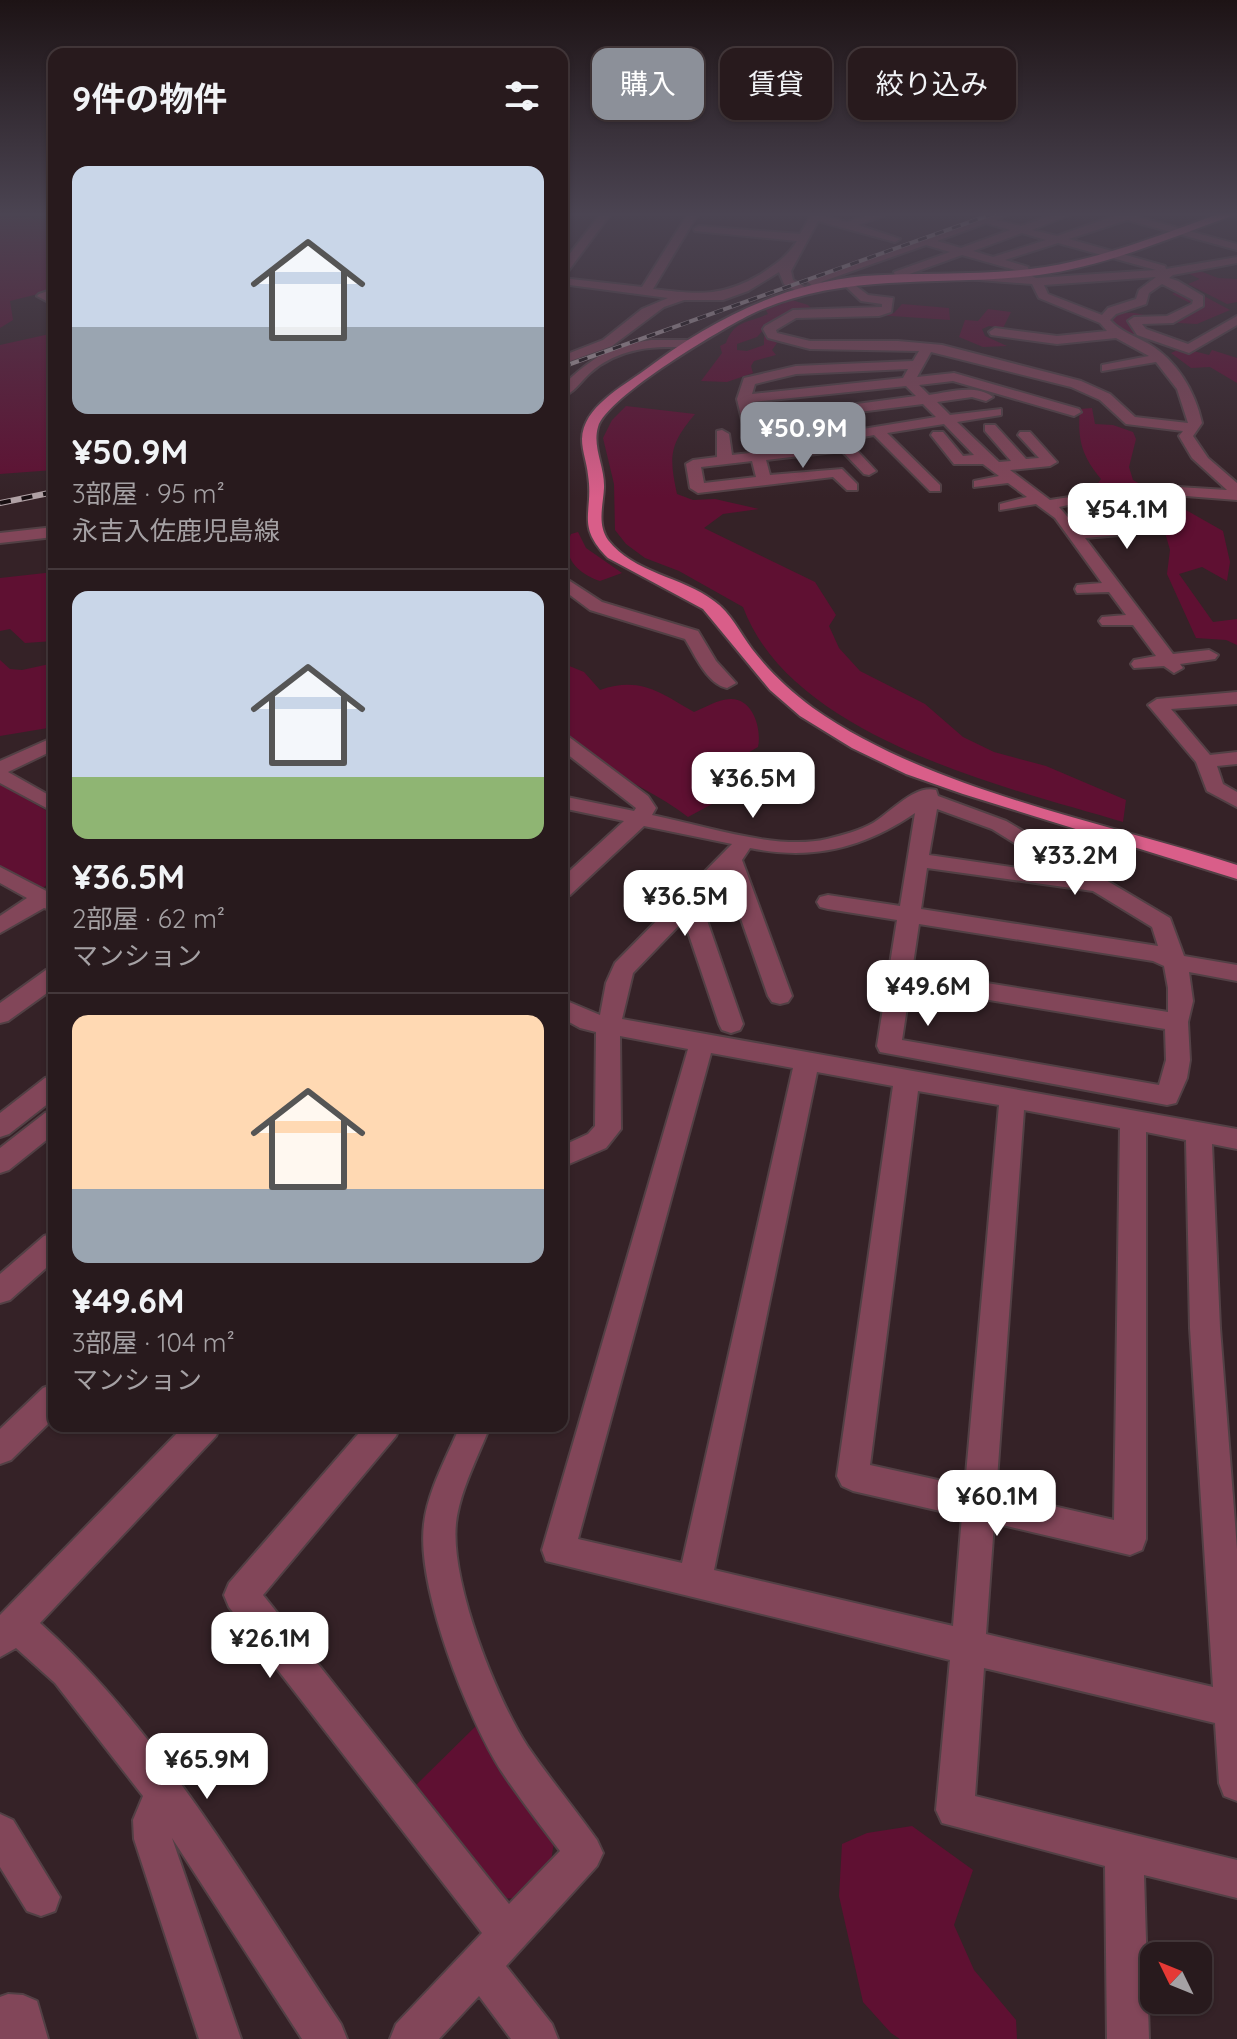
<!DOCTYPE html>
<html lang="ja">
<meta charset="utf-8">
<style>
body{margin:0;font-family:Quicksand,"Noto Sans JP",sans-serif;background:#302326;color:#f1f3f6;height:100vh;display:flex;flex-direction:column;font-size:30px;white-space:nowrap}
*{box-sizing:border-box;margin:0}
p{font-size:26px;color:#a5a1a4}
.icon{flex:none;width:44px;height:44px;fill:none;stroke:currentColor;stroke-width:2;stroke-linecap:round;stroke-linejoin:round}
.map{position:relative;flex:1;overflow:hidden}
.panel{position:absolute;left:48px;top:48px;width:520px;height:1384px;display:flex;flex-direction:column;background:#281a1d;border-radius:16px;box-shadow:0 2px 6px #0004,0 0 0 2px #44383b}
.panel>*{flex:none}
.top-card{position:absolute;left:592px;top:48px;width:524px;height:72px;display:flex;gap:16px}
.needle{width:52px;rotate:313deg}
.controls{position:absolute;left:1140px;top:1942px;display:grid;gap:16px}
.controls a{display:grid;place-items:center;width:72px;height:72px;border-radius:16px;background:#281a1d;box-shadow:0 2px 6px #0004,0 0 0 2px #44383b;font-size:40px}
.price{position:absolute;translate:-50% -68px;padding:0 18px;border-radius:16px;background:#fff;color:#222;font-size:26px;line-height:52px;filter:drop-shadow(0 2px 4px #0008)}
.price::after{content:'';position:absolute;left:50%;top:48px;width:24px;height:18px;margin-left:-12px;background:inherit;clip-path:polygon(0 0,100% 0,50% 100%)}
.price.active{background:#8c9099;color:#fff}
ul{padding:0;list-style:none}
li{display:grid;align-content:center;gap:16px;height:424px;padding:0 24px}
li+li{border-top:2px solid #44383b}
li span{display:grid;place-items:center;height:248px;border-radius:16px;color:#555}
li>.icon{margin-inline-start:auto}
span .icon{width:144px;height:144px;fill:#fffc;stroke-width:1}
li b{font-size:34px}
h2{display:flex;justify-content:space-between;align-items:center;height:96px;padding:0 24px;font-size:34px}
.chip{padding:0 28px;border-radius:16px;background:#281a1d;box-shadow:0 2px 6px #0004,0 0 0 2px #44383b;font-size:28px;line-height:72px}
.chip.active{background:#8c9099;color:#fff}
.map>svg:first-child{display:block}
.green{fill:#5f1032}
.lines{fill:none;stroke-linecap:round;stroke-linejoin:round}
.minor-casing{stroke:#524045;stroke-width:4}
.major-casing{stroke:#524045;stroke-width:4}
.minor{fill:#824659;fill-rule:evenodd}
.major{fill:#d95e89;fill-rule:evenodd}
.rail-far1-casing{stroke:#b0a1a5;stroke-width:4}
.rail-casing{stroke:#b0a1a5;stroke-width:6}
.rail-far1{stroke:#170e11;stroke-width:3;stroke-dasharray:9;stroke-linecap:butt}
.rail{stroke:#170e11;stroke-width:4;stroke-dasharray:11;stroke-linecap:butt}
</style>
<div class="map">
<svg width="1237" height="2039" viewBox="0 0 1237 2039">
<rect width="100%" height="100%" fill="#352227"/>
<path class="green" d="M0,215L54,221V290L10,301L13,320L0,328Z
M1200,271L1218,278L1237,279V302L1227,304L1188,284L1200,279L1187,273Z
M1187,287L1230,310L1197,324L1142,321L1140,333L1128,336L1112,321V317C1136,305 1151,322 1171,318C1179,316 1188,310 1196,306L1172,294Z
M792,300L808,305L815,312H789L768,325L757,337L737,344V350L747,351L764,345V336L777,343L772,350L776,355L754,361L751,366L753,373L727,382L701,381L722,353L720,346L726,343C734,320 749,323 768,314L766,310Z
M902,304L949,308L950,320L877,315L894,313Z
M988,309L1011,312L1003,328L989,326L982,329L985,336L1007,346L983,347L959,337L965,320L978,321Z
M54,333V470L0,474V345Z
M1182,348L1209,355L1212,350L1237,358V383L1210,367L1191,368L1171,353Z
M626,406L695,414C669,445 669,456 677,494L693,500L715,499L759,509L723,514L704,528L815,582L836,615L829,626L839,648L860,671L925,704L963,737L994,752L1046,766L1126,800L1123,822C1004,787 791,737 743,607L679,571L645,558L626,544L615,530L614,484L603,438L612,420Z
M1092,408L1095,424L1113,425L1133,432L1136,439L1129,467L1133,480L1223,531L1230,562L1227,581L1202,567L1179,574L1213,622L1237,619V645L1226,640L1196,638L1167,574L1170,550L1164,529L1144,507L1122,492L1094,489L1101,479C1082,456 1077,440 1080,409Z
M578,532L586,548L622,573L600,581C579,574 560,557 571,534Z
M54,572V641L25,643L10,629L0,631V578Z
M0,660L10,669L22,670L54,663V727L0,736Z
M562,663L584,672L600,690C641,676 660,693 694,712C704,708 719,699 730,699C753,698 762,729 758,747L746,754L736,769L740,789L688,817C648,786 596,770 562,732Z
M0,784L54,815V880L41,889L0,867Z
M480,1722L555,1836L551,1861L523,1897L502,1899L414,1787Z
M912,1826L973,1870L954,1925L974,1970L1016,2020L1017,2039H900L891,2033L863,2002L839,1896L842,1844L867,1833Z"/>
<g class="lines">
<g class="minor-casing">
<path id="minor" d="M602,212H612L566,274L562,275V264Z
M689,212H699L653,289C697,294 721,298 761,274C777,263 787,257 797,241L695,231L694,229L699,226L800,234L813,212H823L821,215L847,222L878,212H893L858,225L900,239L895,242L818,221L791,271L793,280L808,289V293H800L784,284L779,272L748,291L723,300H684L664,307L612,346L562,364V356L603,340L642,309L668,298L562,284V278L642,287Z
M998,212H1013L996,220L1021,226L1061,212H1076L1032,230L1057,236L1120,214L1147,212L1138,217L1237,244V250L1127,220L1069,239L1165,266L1166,269L1237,257V263L1173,275L1169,278L1178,281L1203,296V306L1173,323L1142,324L1146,329L1188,344L1237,316V325L1189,353L1137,335L1128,321L1134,317L1167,316L1192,304L1193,300L1162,284L1149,293L1146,304L1116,314L1110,320C1121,332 1135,336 1149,344C1177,361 1195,391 1202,423L1193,436L1208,458L1237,483V500L1173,495V489L1178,487L1227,490L1192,458L1179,436L1183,431L1126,424L1100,400L1071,387L931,352L917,377L954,373L1079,409L1081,412L1074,416L953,381L919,385L929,395C950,392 975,384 993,397L986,401L972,397L937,402L950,415L1001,409V415L957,422L999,462L1011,461L985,431V425H995L1026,459L1039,458L1018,435L1020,432H1030L1057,462L1050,466L1010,470L1050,500L1096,493V499L1059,507L1078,529L1114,527L1111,522L1113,519H1125L1133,531L1131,534L1085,538L1173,654L1209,650L1218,655L1215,659L1180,664L1183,668L1174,673L1164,666L1134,668L1131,664L1134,660L1156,656L1133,625H1102L1099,621L1102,617L1126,615L1109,592L1077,593L1075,589L1077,585L1102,583L1055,518L1036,504L1000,510V504L1027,497L1008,483L974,487V481L999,476L983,464H954L931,435L933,432H943L963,456L974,455L944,424L887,433L940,485V491H930L874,435L847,440L876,471L869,475L864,474L842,451L766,460L770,475L842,469L857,484V490H847L833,477L698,493L690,488L686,464L693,460L717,457V431L722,430L729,434L732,455L750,453L737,399L744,378L796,366L913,361L919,351L810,349L768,338L763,329L765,326L793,310L882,307V304L861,301L841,282L847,279L868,295L893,298L891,312L879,316L796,318L776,330L777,333L810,341H898L942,345L1081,381L1110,394L1135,417L1188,423L1177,389L1156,362L1102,371V365L1149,356L1116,338L1057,344L991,335L989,332L995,328L1057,336L1107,331L1100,323L1039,298L1032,284L966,279L960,276L966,273L1019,277V271L962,255L904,276V280H896L894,272L950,252L926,245L821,282L826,287L824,289H816L807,281ZM986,223L1010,230L961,248L937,241ZM1022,233L1046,240L993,257L973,251ZM1058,243L1156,270L1036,278L1030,275L1028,267L1005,260ZM1156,277L1139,290L1136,299L1108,308L1102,315L1048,294L1044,285ZM908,369L903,378L752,394L755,384L796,374ZM906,386L916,396L827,408L820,412L827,416L923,404L936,417L832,434L830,437L835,443L764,451L752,402ZM752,461L756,477L704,483L701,467Z
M54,289V305L37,296L39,294Z
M651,340H690L696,344L690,348C654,345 618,348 590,373C581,381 574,393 562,397V386C592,358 609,346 651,340Z
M54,527V537L0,543V533Z
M562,576L602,602L698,631L716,661L736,683L727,688C707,684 695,655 685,639L590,610L562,589Z
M1237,692V704L1171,709L1210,755L1237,752V764L1217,766L1223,784L1237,792V807L1207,791L1196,762L1148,705L1157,699Z
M562,735L569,737L648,796L656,808L652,815C702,825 777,851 827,839C843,835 859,831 873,823C891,812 915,784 936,790L938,796L1006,821L1170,918L1184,956L1237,965V981L1189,972L1193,1001L1188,1022L1190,1060L1187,1078L1176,1103L1167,1105L880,1052L877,1046L897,920L828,909L820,907L817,902L820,897L828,895L900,906L915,813C864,848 812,861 750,848L742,860L792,996L788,1002L780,1004L772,1002L768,996L726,876L701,903L743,1024L740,1030L731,1033L722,1030L719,1024L684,920L633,973L622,1019L1237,1129V1149L1212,1144L1220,1328L1237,1549V1801L1224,1796L1219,1783L1215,1723L984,1668L975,1796L1237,1860V1898L1144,1875L1149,2039H1107L1105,1866L942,1823L936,1810L950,1660L546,1561L542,1550L688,1049L620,1036L621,1129L606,1148L562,1167V1146L588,1134L595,1126L596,1032L580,1028L562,1018V999L600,1015L606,983L615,963L732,844L644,826L570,895L562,897V878L624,821L562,808V796L634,811L636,808L562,750ZM937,809L992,829L1066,875L929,855ZM927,868L1093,891L1152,927L1158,946L921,909ZM919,924L1153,961L1164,966L1168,988V1012L912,971ZM910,987L1165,1029L1166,1060L1159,1085L902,1040ZM711,1053L793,1068L682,1563L578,1539ZM817,1072L893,1086L837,1476L842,1486L853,1491L962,1516L953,1626L714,1570ZM918,1091L999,1105L965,1486L870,1465ZM1024,1110L1120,1128L1114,1520L996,1493ZM1146,1132L1186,1140L1190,1328L1213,1687L986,1634L994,1523L1130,1555L1142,1550L1146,1539Z
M54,737V750L8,772L54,798V812L0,783V761Z
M0,867L54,895V911L44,908L0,933V916L27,898L0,883Z
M54,968V988L8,1021L0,1023V1003L46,970Z
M54,1076V1099L9,1134L0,1137V1113L45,1078Z
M54,1110V1134L9,1170L0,1173V1148L45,1113Z
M54,1233V1261L10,1300L0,1303V1274L44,1236Z
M54,1384V1418L11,1460L0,1464V1429L43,1388Z
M184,1426H220L216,1436L40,1623C162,1732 250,1889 341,2024L347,2039H302L172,1838L241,2039H199L134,1839L133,1820L143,1796L55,1683L16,1648L0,1657V1615Z
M365,1426H400L396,1436L263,1595L509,1904L560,1851C540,1825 520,1799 502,1772C468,1719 416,1587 424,1524C428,1490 447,1457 460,1426H490C478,1457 460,1490 456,1523C450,1582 496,1698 528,1747C550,1779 575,1809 597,1840L603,1853L597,1866L506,1966L552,2024L558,2039H511L479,1996L439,2039H390L396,2024L482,1933L229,1607L224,1595L229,1583Z
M0,1814L13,1820L60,1897L55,1911L41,1916L27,1911L0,1867Z
M8,1994L23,1995L37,2001L48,2039H0V1997Z"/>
</g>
<g class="major-casing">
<path id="major" d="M1224,212L1237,214C1172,237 1107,266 1039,275C943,287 849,271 758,311C727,325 607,396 598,427C592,447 605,467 604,488C603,506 597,524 608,540C633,573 683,577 714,601C731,613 740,633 752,649C769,671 790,691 813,708C929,790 1101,821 1237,865V879L963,794L906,774L852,748L800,716L770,690L703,609L608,558C575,525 594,513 588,475C587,463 582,451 582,439C583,407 622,387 645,370C708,322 783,283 864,276C924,272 985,276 1045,267C1107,257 1165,233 1224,212Z"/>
</g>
<use href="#minor" class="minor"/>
<use href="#major" class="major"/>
<g class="rail-far1-casing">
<path id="rail-far1" d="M562,367L998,212"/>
</g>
<g class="rail-casing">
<path id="rail" d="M0,503L54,492"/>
</g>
<use href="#rail-far1" class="rail-far1"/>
<use href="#rail" class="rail"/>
</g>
<linearGradient id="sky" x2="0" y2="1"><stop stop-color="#1d1315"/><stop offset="0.43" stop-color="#4b4452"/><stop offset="1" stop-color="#4b4452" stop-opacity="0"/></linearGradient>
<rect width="1237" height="498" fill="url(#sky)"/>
</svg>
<div class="controls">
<a><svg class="needle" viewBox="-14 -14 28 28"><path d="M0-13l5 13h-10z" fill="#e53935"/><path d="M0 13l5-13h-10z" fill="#a5a1a4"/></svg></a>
</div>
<b class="price active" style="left:803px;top:470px">¥50.9M</b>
<b class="price" style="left:1127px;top:551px">¥54.1M</b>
<b class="price" style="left:753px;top:820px">¥36.5M</b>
<b class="price" style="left:1075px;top:897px">¥33.2M</b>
<b class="price" style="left:685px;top:938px">¥36.5M</b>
<b class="price" style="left:928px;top:1028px">¥49.6M</b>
<b class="price" style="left:997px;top:1538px">¥60.1M</b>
<b class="price" style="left:270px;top:1680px">¥26.1M</b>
<b class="price" style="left:207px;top:1801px">¥65.9M</b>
<div class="top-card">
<a class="chip active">購入</a>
<a class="chip">賃貸</a>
<a class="chip">絞り込み</a>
</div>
<section class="panel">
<h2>9件の物件<svg class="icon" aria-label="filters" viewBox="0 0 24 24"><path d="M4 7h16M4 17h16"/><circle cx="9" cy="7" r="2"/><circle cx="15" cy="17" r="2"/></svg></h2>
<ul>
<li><span style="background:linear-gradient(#c9d6e8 65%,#9aa5b1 0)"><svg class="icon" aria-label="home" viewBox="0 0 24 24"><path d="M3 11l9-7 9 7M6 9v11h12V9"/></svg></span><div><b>¥50.9M</b><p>3部屋 · 95 m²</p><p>永吉入佐鹿児島線</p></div></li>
<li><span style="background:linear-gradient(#c9d6e8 75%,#8fb573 0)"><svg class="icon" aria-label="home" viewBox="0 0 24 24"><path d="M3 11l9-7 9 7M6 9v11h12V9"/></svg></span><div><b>¥36.5M</b><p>2部屋 · 62 m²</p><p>マンション</p></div></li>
<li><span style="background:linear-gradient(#ffd9b3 70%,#9aa5b1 0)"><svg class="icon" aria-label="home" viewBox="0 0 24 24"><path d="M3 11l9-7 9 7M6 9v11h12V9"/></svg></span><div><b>¥49.6M</b><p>3部屋 · 104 m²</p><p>マンション</p></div></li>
</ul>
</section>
</div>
